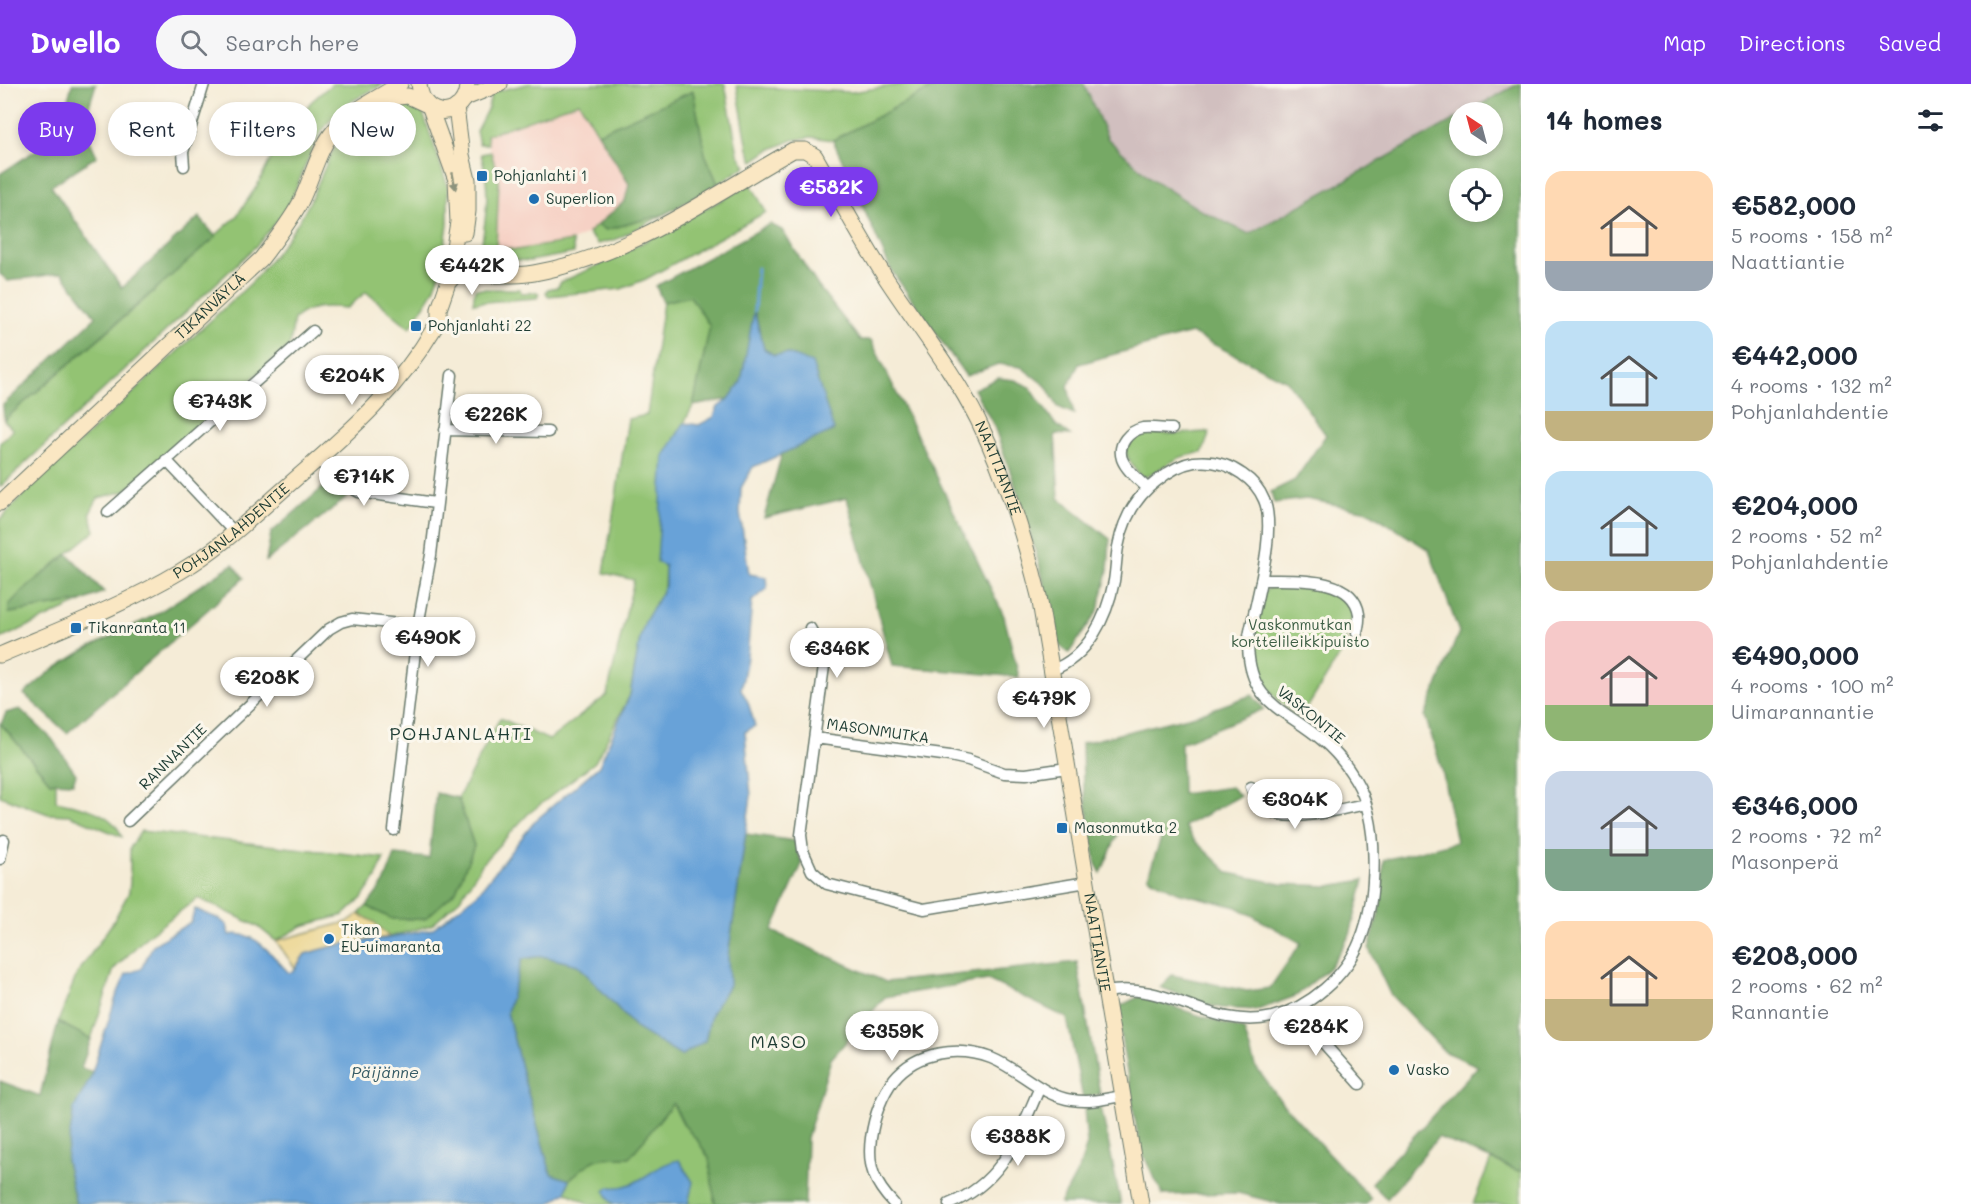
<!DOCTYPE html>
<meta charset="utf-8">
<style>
body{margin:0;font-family:Mali,sans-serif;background:#f6f6f7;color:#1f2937;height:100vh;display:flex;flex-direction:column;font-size:22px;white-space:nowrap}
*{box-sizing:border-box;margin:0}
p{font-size:20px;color:#747a83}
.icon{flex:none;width:33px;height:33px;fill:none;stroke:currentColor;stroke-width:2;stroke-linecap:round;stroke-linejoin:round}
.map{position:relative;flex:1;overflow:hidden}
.details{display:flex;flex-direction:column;background:#fff;width:450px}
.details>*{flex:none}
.banner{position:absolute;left:18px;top:18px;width:570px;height:54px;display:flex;gap:12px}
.needle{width:39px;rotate:324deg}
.tools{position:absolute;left:1449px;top:18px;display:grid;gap:12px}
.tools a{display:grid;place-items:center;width:54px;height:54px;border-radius:50%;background:#fff;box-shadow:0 3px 9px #0003;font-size:30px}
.price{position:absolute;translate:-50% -51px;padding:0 14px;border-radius:21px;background:#fff;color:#222;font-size:20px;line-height:39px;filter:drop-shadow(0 2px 3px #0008)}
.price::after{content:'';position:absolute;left:50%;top:36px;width:18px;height:14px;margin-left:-9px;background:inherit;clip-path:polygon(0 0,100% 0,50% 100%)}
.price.on{background:#7c3aed;color:#fff}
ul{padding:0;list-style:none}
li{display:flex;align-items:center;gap:18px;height:150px;padding:0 24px}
li span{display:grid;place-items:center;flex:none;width:168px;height:120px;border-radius:18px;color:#555}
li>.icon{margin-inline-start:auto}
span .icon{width:72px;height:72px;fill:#fffc;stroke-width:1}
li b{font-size:26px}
h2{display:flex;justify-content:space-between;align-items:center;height:72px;padding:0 24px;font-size:26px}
.pill{padding:0 21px;border-radius:27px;background:#fff;box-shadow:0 3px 9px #0003;font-size:21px;line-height:54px}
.pill.on{background:#7c3aed;color:#fff}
header{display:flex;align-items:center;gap:36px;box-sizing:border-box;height:84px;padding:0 30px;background:#7c3aed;color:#fff}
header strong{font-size:28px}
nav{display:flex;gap:33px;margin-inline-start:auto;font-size:21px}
.search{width:420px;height:54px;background:#f6f6f7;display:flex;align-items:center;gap:15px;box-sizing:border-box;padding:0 21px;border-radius:33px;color:#747a83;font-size:22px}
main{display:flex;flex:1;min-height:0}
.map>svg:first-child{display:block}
.built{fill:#f6d1c5}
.industrial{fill:#d1bfbf}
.green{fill:#93c373;stroke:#598054;stroke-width:1.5}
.forest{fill:#76a965;stroke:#4a734c;stroke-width:1.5;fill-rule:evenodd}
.sand{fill:#eeda9e;stroke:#868c69;stroke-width:1.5}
.water{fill:#68a2d8;stroke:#447086;stroke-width:1.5}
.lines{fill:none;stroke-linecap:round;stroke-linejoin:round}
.stream{stroke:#68a2d8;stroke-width:3}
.street-casing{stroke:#6a7a6d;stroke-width:13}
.secondary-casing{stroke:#6a7a6d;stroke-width:17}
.street{stroke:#fff;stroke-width:10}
.secondary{stroke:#fae7c3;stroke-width:15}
.oneway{fill:#8c927c}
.poi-dot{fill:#1f6fb2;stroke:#fbf7ec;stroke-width:2}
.labels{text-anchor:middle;stroke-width:6;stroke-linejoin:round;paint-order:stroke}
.poi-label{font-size:15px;fill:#1f3d34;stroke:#fbf7ec;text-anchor:start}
.street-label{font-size:15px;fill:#1f3d34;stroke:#fbf7ec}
.park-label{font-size:15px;fill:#3c5e44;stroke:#fbf7ec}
.water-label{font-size:16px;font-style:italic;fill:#355b65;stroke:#fbf7ec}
.quarter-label{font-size:18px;letter-spacing:1.5px;fill:#1f3d34;stroke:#fbf7ec}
</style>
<header>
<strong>Dwello</strong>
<div class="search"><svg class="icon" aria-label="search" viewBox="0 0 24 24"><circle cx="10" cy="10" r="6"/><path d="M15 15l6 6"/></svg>Search here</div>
<nav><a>Map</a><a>Directions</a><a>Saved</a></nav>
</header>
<main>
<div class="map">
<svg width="1521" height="1120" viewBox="0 0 1521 1120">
<rect width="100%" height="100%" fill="#fbf7ec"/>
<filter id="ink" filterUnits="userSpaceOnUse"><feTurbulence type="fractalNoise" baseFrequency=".0167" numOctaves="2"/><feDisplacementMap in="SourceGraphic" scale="12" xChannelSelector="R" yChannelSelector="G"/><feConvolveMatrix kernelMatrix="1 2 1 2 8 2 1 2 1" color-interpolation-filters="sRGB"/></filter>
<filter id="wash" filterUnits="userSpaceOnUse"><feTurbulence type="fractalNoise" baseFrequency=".008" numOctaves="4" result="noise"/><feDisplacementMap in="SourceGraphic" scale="24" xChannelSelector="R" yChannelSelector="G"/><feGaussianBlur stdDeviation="1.35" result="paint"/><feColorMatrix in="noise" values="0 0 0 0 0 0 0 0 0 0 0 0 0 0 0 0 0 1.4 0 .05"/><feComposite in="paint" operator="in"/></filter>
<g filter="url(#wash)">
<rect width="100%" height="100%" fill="#f5ecd7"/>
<path class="built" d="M580,18L629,100L625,117L591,148L572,157L516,166L496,163L499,97L486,52Z"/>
<path class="industrial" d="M1084,0H1518L1467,28H1460L1459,33L1249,150L1198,125L1149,93L1108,55Z"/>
<path class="green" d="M332,0H384C369,8 352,15 340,26C312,51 305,88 289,120C281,134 268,147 258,160L0,403V359L13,346L4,336L143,217L236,133L257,102L279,59L311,18Z
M528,0H725L738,70L746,82L718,100L705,70L693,7L598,49L579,18L487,51L488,60H479L476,47L488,24L492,8Z
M905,0H940L833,56L811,53L793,56L769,66L753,77L748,65L737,2L851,8Z
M408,19L418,23L423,29L448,103V140L441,187L433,208L410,244L366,208L347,224C327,222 310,221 294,235L290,261L125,407L98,414L90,429L95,447L22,507L10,529L83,517L0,555V436L22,412L251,199C271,176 291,152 306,125C326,88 334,38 380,24C389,22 399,20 408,19Z
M491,68L499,96L496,163L516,166L572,157L574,169L530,177L480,173C485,134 492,110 481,70Z
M751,100L766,128L646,195L621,205L548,212L546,208L548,205L558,203L561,198L612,175Z
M665,130L617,155L598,160L588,149L597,141L606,146Z
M475,205H520L521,209L537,208L539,210L537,214L473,219Z
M690,212L710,242L693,322L684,339L665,482L664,504L645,538L640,554L630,611L595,678L528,730L484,777L460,815L431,841L389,853L374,838L359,830L367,822L392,835L474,762L458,714L500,634L549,656L607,611L634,496L604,489L628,335L647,331L663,218Z
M1210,348L1202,369C1178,369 1164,385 1143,394C1130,380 1110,355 1144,349C1153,348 1163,350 1172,350C1184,350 1197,348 1210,348Z
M1274,502C1310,503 1330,495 1353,527C1353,537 1346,544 1345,554L1348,558L1307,624L1298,632C1244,594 1252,571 1262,512L1266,506Z
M0,639L50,698H56V717C79,722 113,727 122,753L70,731L48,730L0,712Z
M141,747L384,774L376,794L362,814L344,831L302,842L276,857L257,842L198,814L147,852L114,885L91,955L58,938L77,890L113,838L129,808L130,798V764Z
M672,1019L684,1041L698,1057L709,1074L715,1120H590L566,1108L569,1096L588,1079L603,1072L630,1073Z
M1491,1076L1521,1088V1120H1473Z"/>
<path class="forest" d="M72,0H96L83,42L97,72L51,102L122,204L199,133L216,153L4,336L3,321L96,233L62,189L8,197L0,190V90L59,51Z
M940,0H1084L1108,55L1149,93L1198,125L1249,150L1459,33L1460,62H1492V28H1467L1518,0H1521V1088L1438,1053L1387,1115L1371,1099L1478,982L1445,968L1390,910L1369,865L1380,825L1384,776L1456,758L1442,685L1425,632L1459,548L1429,466L1368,427L1306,415L1274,419L1271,408L1295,396L1326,351L1287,297L1191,249L1079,280L1068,302L1074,330L1058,323L1046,302L1021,283L998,280L966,292L891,186L833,56ZM1460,94H1492V128H1460Z
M693,7L705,70L718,100L665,130L606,146L597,141L625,117L629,100L598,49Z
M770,140L782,146L818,202L860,256H871L1004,532L1019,593L892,582L847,414L764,434L782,369L834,346L788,270L774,271L764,265L755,229L741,298L729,315L693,322L710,242L690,212L663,218L656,202Z
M998,294L1015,296L1030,303L1055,340L1070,351L1055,350L1059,414L1110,455L1108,487L1098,527L1069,569L1059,561L1041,487L1021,418L994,342L974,305Z
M328,399L351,410L266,477L271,449Z
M68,470L104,508L83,517L9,529V521L22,507Z
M233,480L244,494L67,649L24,610L51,587L81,568L155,531Z
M1252,611L1264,625L1181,659L1182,710L1231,703L1240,712L1185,742L1193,755L1229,789L1282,800L1329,802L1364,796L1350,851L1329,884L1296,912L1257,926L1222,924L1203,920L1160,903L1172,891L1247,907L1270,904L1301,859L1237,823L1177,808L1148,793L1162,751L1123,738L1101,789L1096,780L1083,698L1082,659L1196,631Z
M20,625L52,655L76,690L73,699L50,698L1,640L6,629Z
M436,709L458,714L474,762L456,807L425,835H392L367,822L384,799L395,771L429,774Z
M746,750L795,757L802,780L772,847L886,898L1077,878L1100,1010L1083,1014L1067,934L988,896L885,913L831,975L807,1054L805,1120H715L709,1074L698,1057L684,1041L673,1019L630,1073C596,1072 594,1074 569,1096L551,1090L523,992L507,928L522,875L542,872L578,881L637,945L705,957L711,930L729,901L728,872Z
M1140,912L1244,946L1255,982L1282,1019L1371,1115L1366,1120H1281L1238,1109L1163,1111L1140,1064L1116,924Z
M58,938L91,955L81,984L93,988L66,1077L76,1120H0V997L40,1012Z
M1101,1023L1121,1120H1060L1079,1085L1087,1060L1084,1024Z"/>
<path class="sand" d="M359,830L374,838L389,853L342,860L305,870L295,884L276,857L347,838Z"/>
<path class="water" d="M754,227L764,265L774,271L788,270L812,279L834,346L753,383L741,404L740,429L749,490L766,493L767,505L752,517L747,573L741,605L748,618L755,642L745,648L751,712L728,872L729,901L711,930L705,957L681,972L637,945L578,881L542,872L522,875L507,928L523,992L551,1090L569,1096L566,1108L549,1120H76L66,1077L74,1024L90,995L116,913L126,890L141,885L153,861L191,838L195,825L219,835L227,841L229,851C256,846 271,871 289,889L293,888L305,870L342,860L389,854L432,845L478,809L535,737L599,682L630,611L640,554L645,538L665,502V482L657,478L664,372L684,339L699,341L714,333L718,323L729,315L741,298Z
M679,1076L693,1098L688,1120H614L609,1116L605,1107L610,1103C639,1106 653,1080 679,1076Z"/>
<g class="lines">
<path class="stream" d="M754,227L757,184"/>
</g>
</g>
<g filter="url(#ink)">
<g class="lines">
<g class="street-casing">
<path id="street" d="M184,82L183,68L204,0
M445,346L548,348
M166,376L235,449
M318,376L343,399L359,408L435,419
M1147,404C1139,396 1126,386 1122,375C1117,360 1129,347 1143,344C1152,343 1163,345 1172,345
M108,428L313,247
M1261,496C1290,497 1353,490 1359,530C1360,536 1358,543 1357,549
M810,544L820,563L824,582L801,751L803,767L812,787L827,800L924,825L1087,798
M1052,586C1088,573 1107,533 1114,497C1116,485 1116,474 1118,463C1123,436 1136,412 1158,396C1168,388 1182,380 1194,378C1211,376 1228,380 1242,390C1251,396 1260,406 1264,416C1276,443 1259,505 1253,534C1251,543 1248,553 1248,562C1250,621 1284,624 1322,656C1335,667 1346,680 1355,695C1380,736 1378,813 1360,857C1346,892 1309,924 1272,933C1211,947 1167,896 1106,908
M815,654L950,672L968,676L1004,689L1026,690L1067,684
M1251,703C1254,710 1257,719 1263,723C1287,742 1338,725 1366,720
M128,737L329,545L341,538L352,535L418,542
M394,746L418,542L431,471L452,291
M0,775L4,756
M1294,926L1360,1000
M894,1120C875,1100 867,1083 871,1054C874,1034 881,1012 894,995C917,967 959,962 991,974C1019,985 1042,1012 1072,1016C1089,1019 1106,1015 1122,1012
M949,1120C1004,1098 1018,1052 1040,1003"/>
</g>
<g class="secondary-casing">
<g id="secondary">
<path d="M419,0C423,39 467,34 467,0"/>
<path d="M465,14L500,0"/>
<path d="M379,15L408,12L425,20"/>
<path d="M456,23L462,71L468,96V127L465,149"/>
<path id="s1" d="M457,188C482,191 509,193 534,189C630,172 710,113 793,66H805L815,72C838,112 859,152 884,191C915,239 952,284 978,336C1006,393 1024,451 1039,512L1141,1120"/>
<path id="s2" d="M0,419L261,175C275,157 289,139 300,119C313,93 318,62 339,41C356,24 379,13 400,0"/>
<path id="s3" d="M0,571C61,545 124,521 181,487C220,464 251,434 284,405C343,353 394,312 435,243L439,236V225L448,199L457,188V171L454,163L458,138L456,96L430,24"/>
</g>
</g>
<use href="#street" class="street"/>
<use href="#secondary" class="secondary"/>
</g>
<defs><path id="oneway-solid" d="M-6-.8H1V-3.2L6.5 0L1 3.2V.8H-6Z" transform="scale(1.5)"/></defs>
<use class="oneway" href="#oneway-solid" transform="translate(454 97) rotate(79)"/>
</g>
<g class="poi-dot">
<rect x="476" y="86" width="12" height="12" rx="3"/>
<circle cx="534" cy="115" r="6"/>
<rect x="410" y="236" width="12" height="12" rx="3"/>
<rect x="70" y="538" width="12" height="12" rx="3"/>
<rect x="1056" y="738" width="12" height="12" rx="3"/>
<circle cx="329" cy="855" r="6"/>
<circle cx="1394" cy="986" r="6"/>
</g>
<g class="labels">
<g class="poi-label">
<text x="494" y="97">Pohjanlahti 1</text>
<text x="546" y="120">Superlion</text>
<text x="428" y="247">Pohjanlahti 22</text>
<text x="88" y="549">Tikanranta 11</text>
<text x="1074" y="749">Masonmutka 2</text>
<text x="341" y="851">Tikan<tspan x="341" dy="17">EU-uimaranta</tspan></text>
<text x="1406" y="991">Vasko</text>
</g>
<g class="street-label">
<text dy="5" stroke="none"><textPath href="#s2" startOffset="288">TIKANVÄYLÄ</textPath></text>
<text dy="5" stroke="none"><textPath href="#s1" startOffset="752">NAATTIANTIE</textPath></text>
<text dy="5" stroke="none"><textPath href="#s3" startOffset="264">POHJANLAHDENTIE</textPath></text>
<text transform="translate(1311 631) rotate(39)" y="5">VASKONTIE</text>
<text transform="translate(878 647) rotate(8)" y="5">MASONMUTKA</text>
<text transform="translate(173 673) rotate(-44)" y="5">RANNANTIE</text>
<text dy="5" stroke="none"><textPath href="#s1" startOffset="1238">NAATTIANTIE</textPath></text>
</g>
<g class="park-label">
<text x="1300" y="546">Vaskonmutkan<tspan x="1300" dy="17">korttelileikkipuisto</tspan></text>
</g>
<g class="water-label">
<text x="385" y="994">Päijänne</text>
</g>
<g class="quarter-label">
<text x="461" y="656">POHJANLAHTI</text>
<text x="779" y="964">MASO</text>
</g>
</g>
</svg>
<div class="tools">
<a><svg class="needle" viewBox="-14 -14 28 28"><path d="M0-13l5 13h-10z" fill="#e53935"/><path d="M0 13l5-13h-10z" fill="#747a83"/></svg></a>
<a><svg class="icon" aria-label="locate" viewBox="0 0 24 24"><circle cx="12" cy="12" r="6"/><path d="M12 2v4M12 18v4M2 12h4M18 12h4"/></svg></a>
</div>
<b class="price on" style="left:831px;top:134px">€582K</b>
<b class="price" style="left:472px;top:212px">€442K</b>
<b class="price" style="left:352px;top:322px">€204K</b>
<b class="price" style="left:220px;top:348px">€743K</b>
<b class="price" style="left:496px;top:361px">€226K</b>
<b class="price" style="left:364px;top:423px">€714K</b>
<b class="price" style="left:428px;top:584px">€490K</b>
<b class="price" style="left:837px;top:595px">€346K</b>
<b class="price" style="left:267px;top:624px">€208K</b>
<b class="price" style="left:1044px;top:645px">€479K</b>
<b class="price" style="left:1295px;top:746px">€304K</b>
<b class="price" style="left:1316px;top:973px">€284K</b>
<b class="price" style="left:892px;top:978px">€359K</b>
<b class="price" style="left:1018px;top:1083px">€388K</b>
<div class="banner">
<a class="pill on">Buy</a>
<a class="pill">Rent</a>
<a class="pill">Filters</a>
<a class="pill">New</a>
</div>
</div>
<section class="details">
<h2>14 homes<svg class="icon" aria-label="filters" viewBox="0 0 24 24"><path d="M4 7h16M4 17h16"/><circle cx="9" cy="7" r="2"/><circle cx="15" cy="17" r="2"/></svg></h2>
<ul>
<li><span style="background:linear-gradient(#ffd9b3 75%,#9aa5b1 0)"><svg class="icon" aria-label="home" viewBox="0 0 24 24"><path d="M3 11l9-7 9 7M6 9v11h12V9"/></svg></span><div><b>€582,000</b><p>5 rooms · 158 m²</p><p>Naattiantie</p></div></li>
<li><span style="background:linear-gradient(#bfe0f5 75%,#c2b280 0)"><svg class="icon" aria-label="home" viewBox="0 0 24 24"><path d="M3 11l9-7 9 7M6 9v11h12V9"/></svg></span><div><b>€442,000</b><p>4 rooms · 132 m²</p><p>Pohjanlahdentie</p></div></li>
<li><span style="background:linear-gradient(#bfe0f5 75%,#c2b280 0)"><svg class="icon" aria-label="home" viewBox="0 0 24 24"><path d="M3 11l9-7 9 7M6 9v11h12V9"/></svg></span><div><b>€204,000</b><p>2 rooms · 52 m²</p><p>Pohjanlahdentie</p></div></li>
<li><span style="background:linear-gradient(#f6c9c9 70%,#8fb573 0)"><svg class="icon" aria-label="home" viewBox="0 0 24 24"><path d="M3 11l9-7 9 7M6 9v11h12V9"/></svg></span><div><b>€490,000</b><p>4 rooms · 100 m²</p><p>Uimarannantie</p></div></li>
<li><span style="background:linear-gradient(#c9d6e8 65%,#7fa58c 0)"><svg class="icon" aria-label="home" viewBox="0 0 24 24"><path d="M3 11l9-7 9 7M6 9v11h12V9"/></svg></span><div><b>€346,000</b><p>2 rooms · 72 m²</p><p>Masonperä</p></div></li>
<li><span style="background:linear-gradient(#ffd9b3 65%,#c2b280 0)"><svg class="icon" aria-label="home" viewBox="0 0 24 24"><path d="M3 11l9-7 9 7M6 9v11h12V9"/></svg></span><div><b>€208,000</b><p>2 rooms · 62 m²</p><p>Rannantie</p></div></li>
</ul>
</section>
</main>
